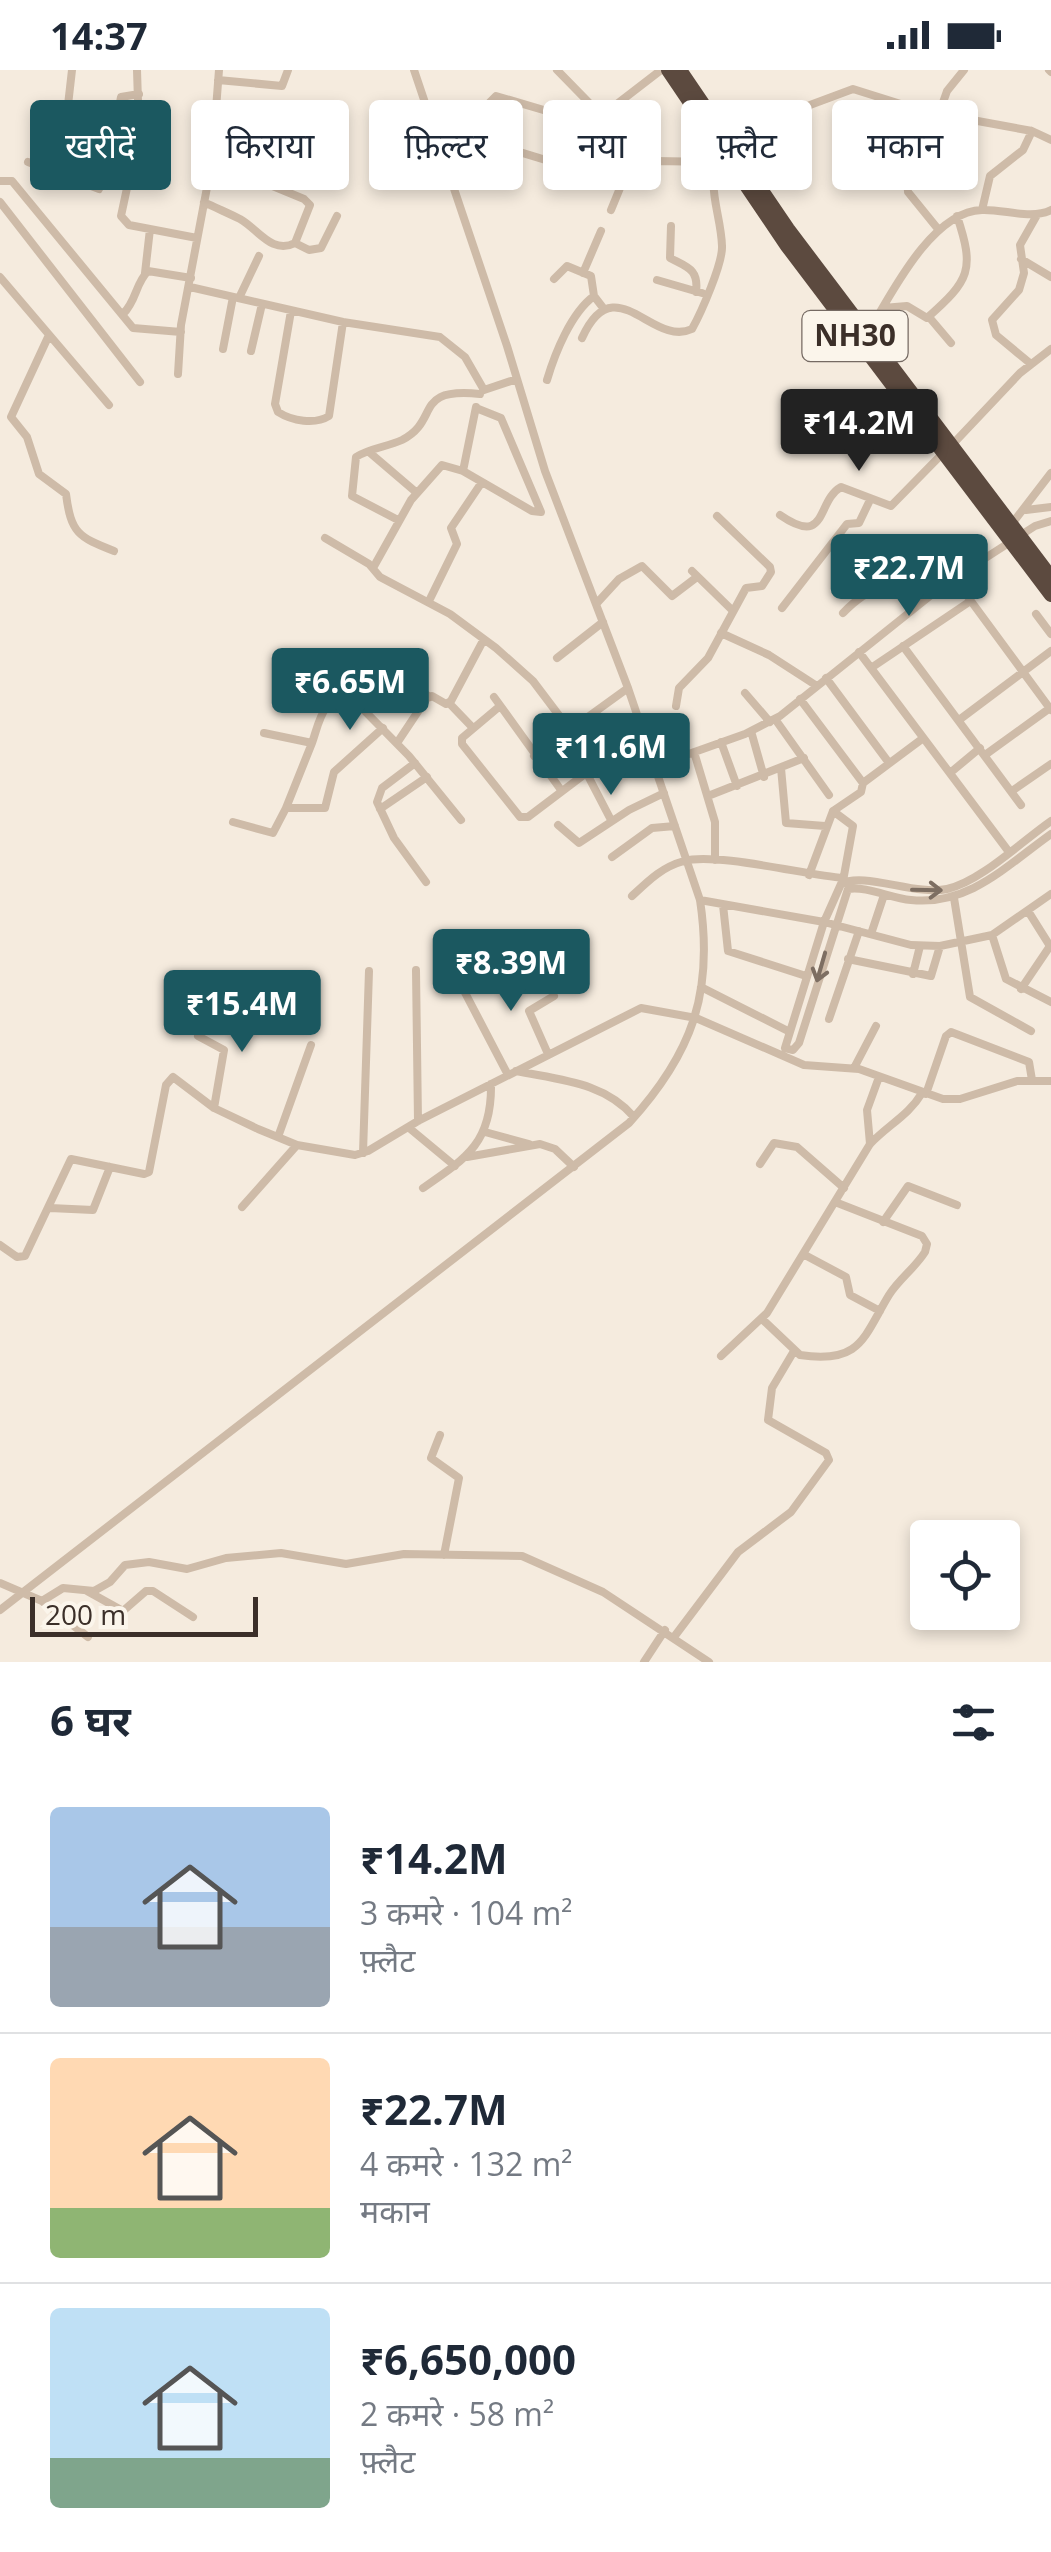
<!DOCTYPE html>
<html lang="hi">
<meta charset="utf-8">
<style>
body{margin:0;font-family:"Open Sans","Noto Sans Devanagari",sans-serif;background:#f6f6f7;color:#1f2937;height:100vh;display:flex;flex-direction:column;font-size:38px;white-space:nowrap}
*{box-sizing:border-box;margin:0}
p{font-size:32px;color:#747a83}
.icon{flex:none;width:55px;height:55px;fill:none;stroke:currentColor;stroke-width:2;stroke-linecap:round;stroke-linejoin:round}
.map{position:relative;height:1592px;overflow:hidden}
.details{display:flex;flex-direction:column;background:#fff;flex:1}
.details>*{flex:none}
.top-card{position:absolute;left:30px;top:30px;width:992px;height:90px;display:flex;gap:20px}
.controls{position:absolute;left:910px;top:1450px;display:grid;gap:20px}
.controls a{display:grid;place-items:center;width:110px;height:110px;border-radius:10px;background:#fff;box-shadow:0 5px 15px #0003;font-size:50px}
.scale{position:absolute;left:30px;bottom:25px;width:228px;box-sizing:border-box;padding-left:10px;border:5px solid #3b2f29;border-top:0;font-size:28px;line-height:35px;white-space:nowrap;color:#3b2f29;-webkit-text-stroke:8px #fbf5eb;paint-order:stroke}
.price{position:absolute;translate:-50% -85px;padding:0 22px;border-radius:10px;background:#1b5860;color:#fff;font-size:32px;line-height:65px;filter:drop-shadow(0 2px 5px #0008)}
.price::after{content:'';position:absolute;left:50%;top:60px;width:30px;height:22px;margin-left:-15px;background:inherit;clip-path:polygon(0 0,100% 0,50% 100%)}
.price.selected{background:#222;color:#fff}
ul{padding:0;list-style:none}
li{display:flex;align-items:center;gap:30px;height:250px;padding:0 50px}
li+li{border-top:2px solid #e0e1e3}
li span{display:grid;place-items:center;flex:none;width:280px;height:200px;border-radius:10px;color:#555}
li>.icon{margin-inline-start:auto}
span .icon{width:120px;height:120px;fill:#fffc;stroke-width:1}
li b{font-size:42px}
h2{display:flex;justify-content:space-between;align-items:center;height:120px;padding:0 50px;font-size:42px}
.tag{padding:0 35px;border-radius:10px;background:#fff;box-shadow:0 5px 15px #0003;font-size:35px;line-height:90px}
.tag.selected{background:#1b5860;color:#fff}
.status{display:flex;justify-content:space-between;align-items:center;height:70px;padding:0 50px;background:#fff;direction:ltr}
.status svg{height:28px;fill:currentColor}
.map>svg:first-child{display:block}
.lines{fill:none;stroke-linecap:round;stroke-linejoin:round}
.street{stroke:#cebba8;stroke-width:8}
.highway{stroke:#5c4a3f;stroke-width:14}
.oneway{stroke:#7d6e62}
.labels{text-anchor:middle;stroke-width:10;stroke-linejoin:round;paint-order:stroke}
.shield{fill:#fbf5eb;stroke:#756a63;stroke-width:2.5}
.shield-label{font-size:30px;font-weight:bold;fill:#3b2f29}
</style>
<div class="status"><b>14:37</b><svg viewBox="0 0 49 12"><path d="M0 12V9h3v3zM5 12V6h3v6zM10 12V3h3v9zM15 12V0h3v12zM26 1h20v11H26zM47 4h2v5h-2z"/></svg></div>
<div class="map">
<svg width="1051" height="1592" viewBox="0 0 1051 1592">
<rect width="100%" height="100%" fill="#f5ebde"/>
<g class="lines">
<path class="street" d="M137,0L139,62L121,146L129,155L197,168
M557,0L602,46
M1049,0L1051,2
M218,10L282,16L288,0
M940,41L947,21L964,0
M115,59L121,27L139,24
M467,69L482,114
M480,70L490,32L496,26L591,54L661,0
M437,72L480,70L595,105
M607,83L625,91L627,101L639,105L655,91L716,92
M28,92L99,119
M899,97L907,105L908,122L938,159
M748,101L765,87L773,72L790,63L810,35L853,19L923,41L1032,61L1051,70
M60,105L72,0
M0,111H12L133,258L181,262
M0,132L140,312
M204,132C216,138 228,143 240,149C258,159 272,185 295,173L310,135L304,129L212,91
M611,140L627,101
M982,140L990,106L1023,80L1032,61
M671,156L670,188C687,197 699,199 696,222
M295,173L309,180L321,178L337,146
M1021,189L1051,207
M145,203L150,159
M583,203L601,161
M0,207L109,335
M554,209L567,196L591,206L594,226L604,239
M657,210L702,223
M190,217L343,252L440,267L465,287L484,320
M239,228L259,186
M883,238L907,236L927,248C970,210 975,200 957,146
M291,241L275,334L278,342C292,351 315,355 329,346L343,252
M123,244C137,230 135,214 148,201L191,208
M929,247L951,273
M868,263C891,224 932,141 982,140C1004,139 1031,150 1051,140
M49,265L11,347L27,367L39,404L66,424C71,463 78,467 114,481
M582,268C615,195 652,278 692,259C701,243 723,193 722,176C721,142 704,115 721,81
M223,279L233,227
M251,281L262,234
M1031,294L996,265L992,250L1019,220L1024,203L1020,175L1037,145
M178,304L181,255L212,91L219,0
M547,310C555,283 571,243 594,226
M484,320L517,309
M951,376L1020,303L1051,279
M369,382L417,423
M463,401L476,337
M1026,440L1051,437
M780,445C828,478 816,431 841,417L891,436L943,383
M398,450L352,426L356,387C370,378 387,377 402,370C441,350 412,317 480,324
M1011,455L1051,403
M325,468L369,494L380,507L450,544L496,578L533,611L570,660
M373,498L411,430L442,395L463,401L532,441L541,442L501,348L476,338
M692,501L732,540
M954,508L1051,640
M429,531L457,474L451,458L482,412
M597,533L619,509L642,496L672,526L697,507
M782,538L847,454L859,453L870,430
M843,543C869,516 890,509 922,532
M1036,544L1051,564
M721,563L769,585L817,616
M903,576L1021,735
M859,582L1009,782
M557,588L603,552
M871,598L969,532
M396,604L430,627
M826,608L889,693
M745,623L770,652
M494,627L561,720
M800,629L863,713L861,722L833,741L809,805
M449,633L473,658
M500,636L462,668V674L520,747H528L602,691
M676,636L679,618L708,588L746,518L762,516L771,502L770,497L717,446
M775,649L829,725
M959,650L1051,581
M751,661L764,707
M264,663L312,673C320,650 322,626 352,628L409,686L461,750
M721,672L737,716
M312,673L286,738H325L334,702L383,658
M397,673L427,628L432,626L446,634L451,631L484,569
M694,682L715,752V790
M985,685L1050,638
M534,686L628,618
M415,693L382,718L377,732L394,768L426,812
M655,696L745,664L780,646L945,514L1035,456L1051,451
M781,698L786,753L825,756
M586,702L611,750
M950,703L980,678
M863,713L922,669
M1012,721L1051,694
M708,726L804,688
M380,739L427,707
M833,741L853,756L843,811
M1051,751C1022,771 980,812 947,819C916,826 863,801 841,814L824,852L785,978L793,980L799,973L848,819C867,816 890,828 911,830C969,836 1006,796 1051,764
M233,752L273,763L286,738
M558,755L579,773L629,740L664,723
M612,787L652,758L675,756
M632,826C649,810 662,797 684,791C715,782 806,805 843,808
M954,828L970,927L1031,961
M700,830L824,852L911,875L940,876L992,865L1051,824
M723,835L728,881L806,906
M871,864L884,825
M992,865L1006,909L1051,932
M848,889L931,906L940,876
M416,900L418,1051
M913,904L920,876
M461,915L508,1005
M701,917L788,961
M1021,919L1050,876L1028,841
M829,949L859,861
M198,966L224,980L214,1038
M548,984L529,941L554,926
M854,998L876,956
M516,1001C560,1010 604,1012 634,1047
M926,1024L946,966L951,962L1029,992L1032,1010
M408,1057L455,1096
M485,1062L529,1074
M278,1067L311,975
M870,1074L867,1040L879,1007
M363,1083L369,901
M467,1087L540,1074L555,1079L574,1097
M760,1094L774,1073L797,1077L844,1118
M423,1118C467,1088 492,1072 491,1014
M242,1137L297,1075
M50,1138L93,1140L110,1097
M883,1152L908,1116L957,1135
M0,1175L17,1187L25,1186L71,1089L144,1104L149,1102L166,1015L173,1007L214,1038L258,1059L297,1075L355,1085L368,1081L418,1051L641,938L696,948L804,995L859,999L943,1029H960L1017,1011H1051
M803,1184L846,1207L850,1225L880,1241
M762,1249L800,1285C861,1294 863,1268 889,1225C899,1209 915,1198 925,1182L927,1174L922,1166L835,1132
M721,1286L767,1243L870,1074C888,1055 909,1045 922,1023
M440,1365L431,1388L459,1408L444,1485
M0,1513L42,1531L63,1518L94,1521L110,1512L125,1495L149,1492L187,1499L226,1488L281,1483L346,1494L404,1484L522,1486L603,1522L709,1592
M87,1521L123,1541L146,1521H153L193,1547
M42,1531L88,1567
M0,1540L629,1053C692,984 714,923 700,830L628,618L545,401L507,276L414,0
M674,1567L738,1482L791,1442L829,1390L826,1383L768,1350L772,1318L794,1281
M644,1592L665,1560"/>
<path class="highway" d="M668,0L787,176L1051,525
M680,0L788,159L1051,507"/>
</g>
<defs><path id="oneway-shaft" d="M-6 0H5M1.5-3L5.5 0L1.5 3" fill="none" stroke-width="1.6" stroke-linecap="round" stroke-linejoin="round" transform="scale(2.5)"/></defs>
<g class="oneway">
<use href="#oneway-shaft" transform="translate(927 820) rotate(1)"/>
<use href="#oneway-shaft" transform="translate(821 897) rotate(106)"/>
</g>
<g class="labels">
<rect class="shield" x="802.5" y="241" width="105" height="50" rx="8"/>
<g class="shield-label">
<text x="855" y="276">NH30</text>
</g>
</g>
</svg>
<div class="controls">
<a><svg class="icon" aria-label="locate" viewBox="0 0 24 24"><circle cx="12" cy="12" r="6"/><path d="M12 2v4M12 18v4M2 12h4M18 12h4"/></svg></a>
</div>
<div class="scale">200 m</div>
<b class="price selected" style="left:859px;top:404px">₹14.2M</b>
<b class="price" style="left:909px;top:549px">₹22.7M</b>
<b class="price" style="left:350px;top:663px">₹6.65M</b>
<b class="price" style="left:611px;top:728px">₹11.6M</b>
<b class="price" style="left:511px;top:944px">₹8.39M</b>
<b class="price" style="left:242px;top:985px">₹15.4M</b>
<div class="top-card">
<a class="tag selected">खरीदें</a>
<a class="tag">किराया</a>
<a class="tag">फ़िल्टर</a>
<a class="tag">नया</a>
<a class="tag">फ़्लैट</a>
<a class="tag">मकान</a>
</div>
</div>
<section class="details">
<h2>6 घर<svg class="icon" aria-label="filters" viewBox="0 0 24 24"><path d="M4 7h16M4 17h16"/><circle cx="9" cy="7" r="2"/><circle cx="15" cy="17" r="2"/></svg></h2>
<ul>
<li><span style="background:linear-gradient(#a9c7e8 60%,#9aa5b1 0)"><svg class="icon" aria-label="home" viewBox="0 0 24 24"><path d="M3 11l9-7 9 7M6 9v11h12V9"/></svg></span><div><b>₹14.2M</b><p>3 कमरे · 104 m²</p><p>फ़्लैट</p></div></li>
<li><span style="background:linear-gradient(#ffd9b3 75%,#8fb573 0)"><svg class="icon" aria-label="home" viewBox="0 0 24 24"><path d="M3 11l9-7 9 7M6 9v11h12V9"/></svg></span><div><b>₹22.7M</b><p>4 कमरे · 132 m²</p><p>मकान</p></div></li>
<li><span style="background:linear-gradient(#bfe0f5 75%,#7fa58c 0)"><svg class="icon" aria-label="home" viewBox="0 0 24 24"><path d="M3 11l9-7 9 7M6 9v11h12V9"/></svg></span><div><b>₹6,650,000</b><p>2 कमरे · 58 m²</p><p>फ़्लैट</p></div></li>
</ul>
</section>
